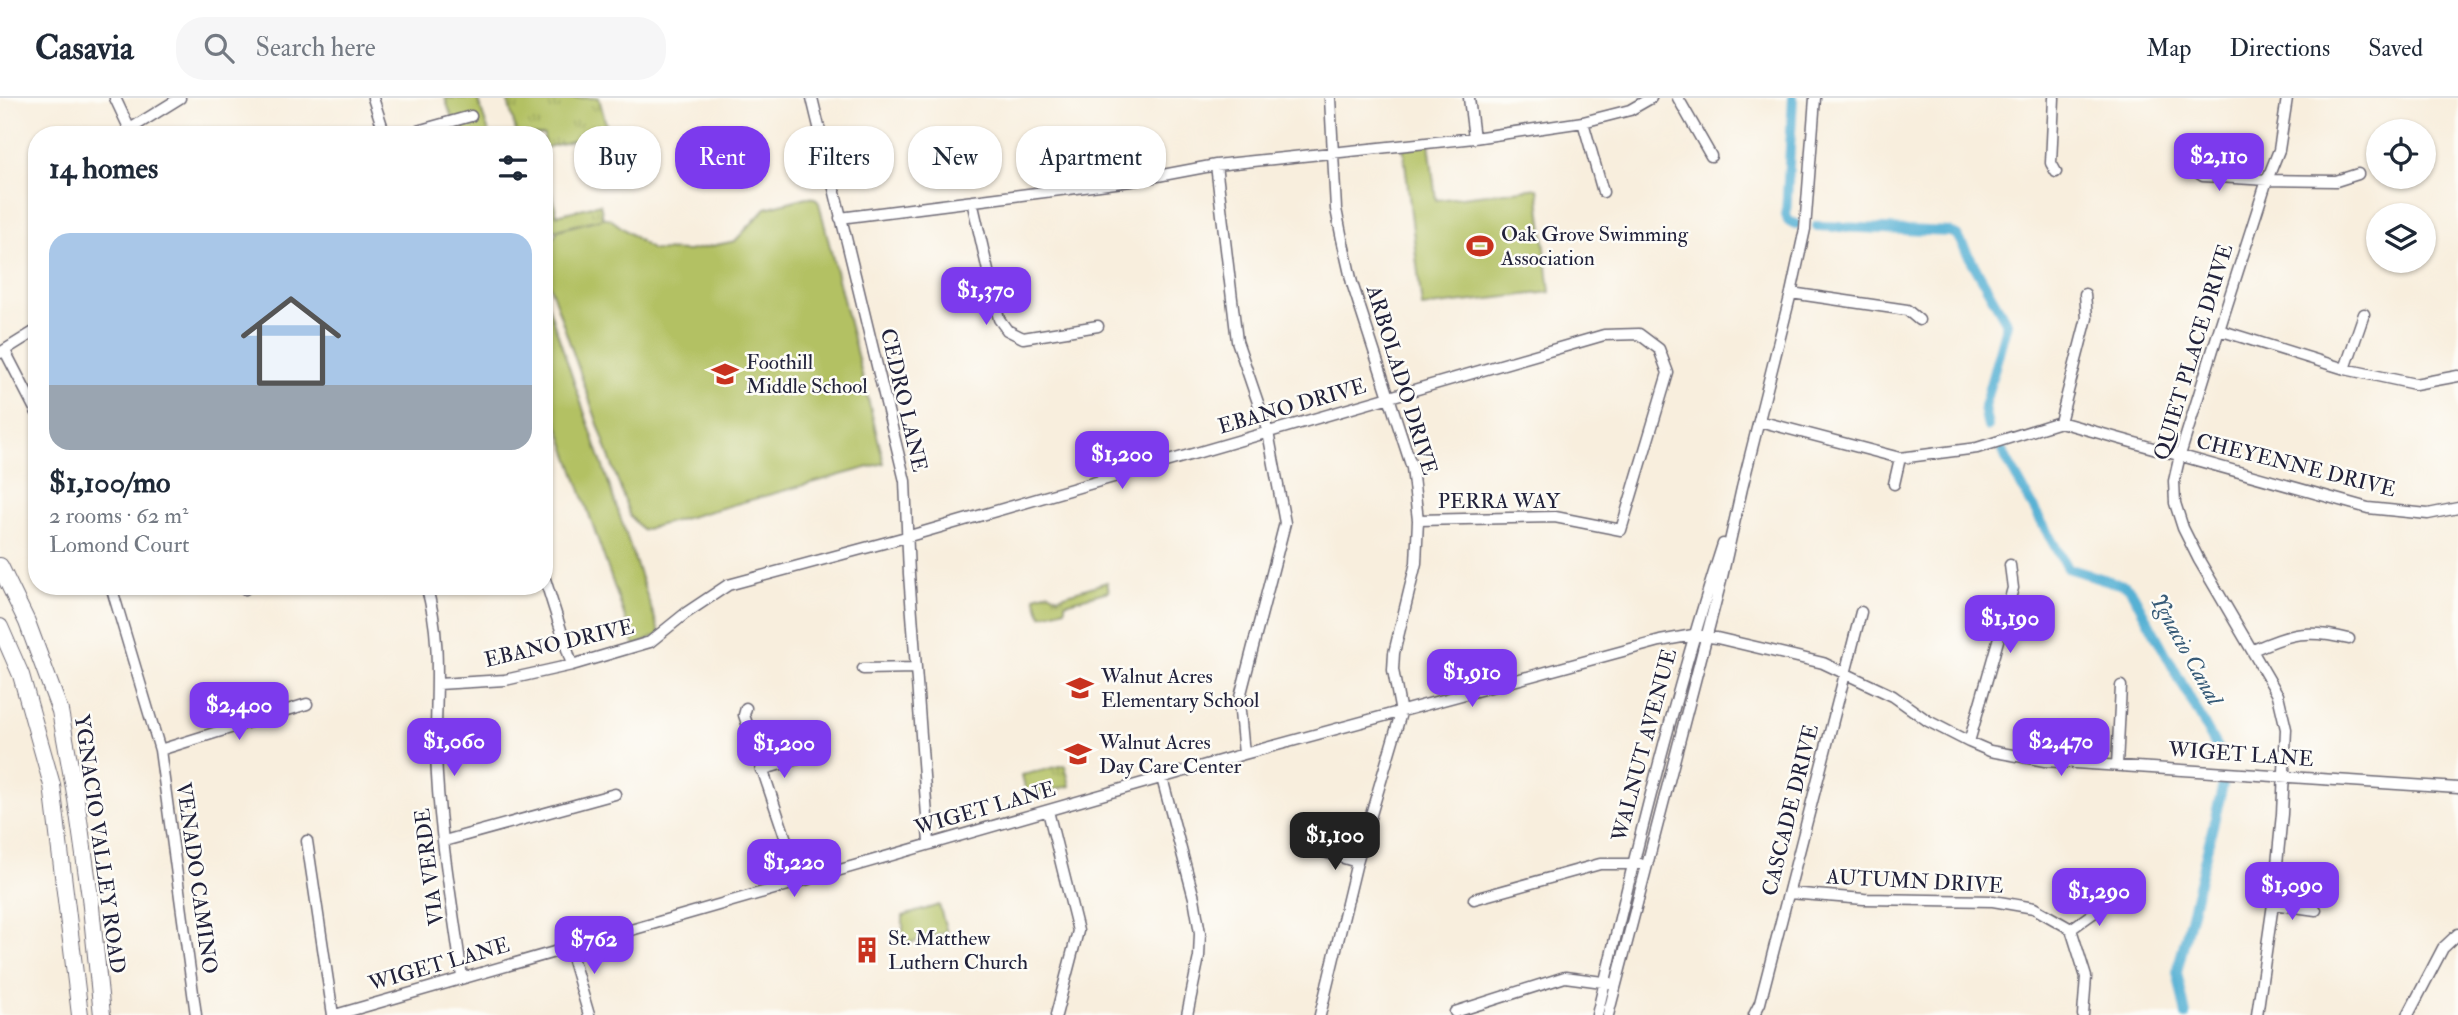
<!DOCTYPE html>
<meta charset="utf-8">
<style>
body{margin:0;font-family:"IM FELL Double Pica",serif;background:#f6f6f7;color:#1f2937;height:100vh;display:flex;flex-direction:column;font-size:26px;white-space:nowrap}
*{box-sizing:border-box;margin:0}
p{font-size:23px;color:#747a83}
.icon{flex:none;width:38px;height:38px;fill:none;stroke:currentColor;stroke-width:2;stroke-linecap:round;stroke-linejoin:round}
.map{position:relative;flex:1;overflow:hidden}
.panel{position:absolute;left:28px;top:28px;width:525px;height:469px;display:flex;flex-direction:column;background:#fff;border-radius:28px;box-shadow:0 2px 5px #0004}
.panel>*{flex:none}
.top-card{position:absolute;left:574px;top:28px;width:665px;height:63px;display:flex;gap:14px}
.fabs{position:absolute;left:2366px;top:21px;display:grid;gap:14px}
.fabs a{display:grid;place-items:center;width:70px;height:70px;border-radius:50%;background:#fff;box-shadow:0 2px 5px #0004;font-size:35px}
.price{position:absolute;translate:-50% -60px;padding:0 16px;border-radius:14px;background:#7c3aed;color:#fff;font-size:23px;line-height:46px;filter:drop-shadow(0 2px 4px #0008)}
.price::after{content:'';position:absolute;left:50%;top:42px;width:21px;height:16px;margin-left:-10px;background:inherit;clip-path:polygon(0 0,100% 0,50% 100%)}
.price.active{background:#222;color:#fff}
ul{padding:0;list-style:none}
li{display:grid;align-content:center;gap:14px;height:371px;padding:0 21px}
li+li{border-top:2px solid #e0e1e3}
li span{display:grid;place-items:center;height:217px;border-radius:21px;color:#555}
li>.icon{margin-inline-start:auto}
span .icon{width:126px;height:126px;fill:#fffc;stroke-width:1}
li b{font-size:30px}
h2{display:flex;justify-content:space-between;align-items:center;height:84px;padding:0 21px;font-size:30px}
.tag{padding:0 24px;border-radius:28px;background:#fff;box-shadow:0 2px 5px #0004;font-size:24px;line-height:63px}
.tag.active{background:#7c3aed;color:#fff}
header{display:flex;align-items:center;gap:42px;box-sizing:border-box;height:98px;padding:0 35px;background:#fff;border-bottom:2px solid #e0e1e3}
header strong{font-size:33px}
nav{display:flex;gap:38px;margin-inline-start:auto;font-size:24px}
.search{width:490px;height:63px;background:#f6f6f7;display:flex;align-items:center;gap:18px;box-sizing:border-box;padding:0 24px;border-radius:28px;color:#747a83;font-size:26px}
.map>svg:first-child{display:block}
.grass{fill:#b3c163;stroke:#6a724f;stroke-width:2}
.park{fill:url(#park-tufts);stroke:#6a724f;stroke-width:2}
.lines{fill:none;stroke-linecap:round;stroke-linejoin:round}
.canal{stroke:#56b1d4;stroke-width:10}
.minor-casing{stroke:#6d6974;stroke-width:13}
.highway-casing{stroke:#6d6974;stroke-width:18}
.minor{stroke:#fff;stroke-width:10}
.highway{stroke:#fff;stroke-width:16}
.labels{text-anchor:middle;stroke-width:5;stroke-linejoin:round;paint-order:stroke}
.poi-label{font-size:21px;fill:#22223b;stroke:#fdfcf7;text-anchor:start}
.street-label{font-size:21px;fill:#22223b;stroke:#fdfcf7}
.water-label{font-size:23px;font-style:italic;fill:#375b78;stroke:#fdfcf7}
</style>
<header>
<strong>Casavia</strong>
<div class="search"><svg class="icon" aria-label="search" viewBox="0 0 24 24"><circle cx="10" cy="10" r="6"/><path d="M15 15l6 6"/></svg>Search here</div>
<nav><a>Map</a><a>Directions</a><a>Saved</a></nav>
</header>
<div class="map">
<svg width="2458" height="917" viewBox="0 0 2458 917">
<defs>
<pattern id="park-tufts" width="24" height="20" patternUnits="userSpaceOnUse" patternTransform="scale(1.75)"><rect width="24" height="20" fill="#b3c163"/><path d="M3 7l-1-3M5 7V3M7 7l1-3M15 17l-1-3M17 17v-4M19 17l1-3" fill="none" stroke="#919c53"/></pattern>
</defs>
<rect width="100%" height="100%" fill="#fdfcf7"/>
<filter id="ink" filterUnits="userSpaceOnUse"><feTurbulence type="fractalNoise" baseFrequency=".0143" numOctaves="2"/><feDisplacementMap in="SourceGraphic" scale="14" xChannelSelector="R" yChannelSelector="G"/><feConvolveMatrix kernelMatrix="1 2 1 2 8 2 1 2 1" color-interpolation-filters="sRGB"/></filter>
<filter id="wash" filterUnits="userSpaceOnUse"><feTurbulence type="fractalNoise" baseFrequency=".00686" numOctaves="4" result="noise"/><feDisplacementMap in="SourceGraphic" scale="28" xChannelSelector="R" yChannelSelector="G"/><feGaussianBlur stdDeviation="1.57" result="paint"/><feColorMatrix in="noise" values="0 0 0 0 0 0 0 0 0 0 0 0 0 0 0 0 0 1.4 0 .05"/><feComposite in="paint" operator="in"/></filter>
<g filter="url(#wash)">
<rect width="100%" height="100%" fill="#f8eedd"/>
<path class="grass" d="M445,0H477L490,37H458Z
M1429,44L1436,102L1538,90L1550,194L1422,209L1403,47Z
M807,99L815,100L819,105L884,365L642,432L630,418L544,171V155L558,132L603,120H609L652,152L688,153L735,143L766,110Z
M544,196L660,536L635,548L544,287Z
M939,807L947,834L910,845L903,837V818Z"/>
<path class="park" d="M507,0H599L608,34L544,50V37H517Z
M544,69L557,117L600,106L603,120L544,135Z
M1107,484L1109,493L1065,505V511L1041,518L1035,498L1049,494L1058,499Z
M1065,667L1070,688L1027,698L1022,677Z"/>
<g class="lines">
<path class="canal" d="M1793,0L1786,116L1788,123L1796,126
M1817,128L1950,134L1957,137L2007,225L1984,309L1988,329
M2002,353L2067,470L2126,488L2131,492L2222,659
M2186,917L2177,874L2223,687"/>
</g>
</g>
<g filter="url(#ink)">
<g class="lines">
<g class="minor-casing">
<path id="minor" d="M115,0L131,34
M373,0L385,37
M812,0L905,383L909,476L929,745
M1469,0L1474,40
M1678,0L1711,58
M2054,0L2051,65L2056,74
M1583,24L1603,94
M130,31L180,0
M403,37L471,18
M2184,66L2203,78L2267,82L2336,83L2358,76
M1216,67L1237,243L1268,334L1285,425L1239,603L1244,656
M972,103L999,221L1007,232L1023,240L1098,228
M840,120L1131,83L1216,67L1474,40L1583,24L1630,12L1651,0
M1791,195L1907,212L1919,222
M2219,232L2345,271L2415,286L2458,278
M5,253L37,315
M0,255L37,232
M2345,271L2364,216
M1759,323L1900,360L1977,350L2060,324L2368,410L2428,416L2458,410
M2060,324L2087,220L2085,196
M1894,386L1900,360
M544,478L572,567
M111,488L160,652L196,917
M244,488L245,491
M426,488C443,542 435,598 436,654C438,729 452,804 462,879
M2253,552C2291,535 2308,531 2349,541
M863,571L916,570
M438,586L505,582L572,567L650,544L686,515L728,487L906,439L1604,237L1639,236L1659,251L1668,275L1621,432L1555,419L1418,422
M746,610L744,617L800,783
M1969,644L2013,490L2010,467
M160,652L307,606
M2117,667L2121,588
M761,672L798,661
M1162,680L1194,800L1200,835L1199,859L1187,917
M1048,713L1078,833L1056,917
M307,743L333,917
M444,743L615,696
M1321,753L1357,764
M1789,795L1864,801L1993,803L2034,810L2071,831L2086,879L2083,917
M1474,801L1600,766H1640
M2273,806L2316,812
M2071,831L2109,804
M569,849L589,917
M1455,914L1565,879L1610,885
M335,917L1244,656L1660,543L1693,537L1717,540L1823,565L1893,598L1928,623L1969,644L1990,653L2045,663L2458,690
M1320,917L1357,764L1401,615L1393,572L1394,555L1416,465L1418,422L1412,370L1352,185L1342,141L1336,111L1330,0
M1597,917C1634,759 1673,600 1723,446
M1608,917L1722,479L1742,390L1791,195L1805,131L1815,0
M1754,917L1760,905L1861,514
M2257,917L2273,806L2282,716L2286,631L2278,597L2199,462L2183,430L2175,405L2174,383L2180,357L2219,232L2267,82L2279,52L2287,0
M2408,917L2443,850L2458,836"/>
</g>
<g class="highway-casing">
<path id="highway" d="M0,468L27,524L60,613L76,701L90,799L102,917
M0,529L21,577L52,687L80,917"/>
</g>
<use href="#minor" class="minor"/>
<use href="#highway" class="highway"/>
</g>
</g>
<defs>
<g id="stadium-bare" transform="scale(2.1)"><path d="M0-5a6.5 5 0 1 0 0 10a6.5 5 0 1 0 0-10ZM-3.5-1.8h7v3.6h-7Z" fill="#c8321e" stroke="#fdfcf7" stroke-width="2.5" paint-order="stroke"/></g>
<g id="school-bare" transform="scale(2.1)"><path d="M0-5L7-2L0 1L-7-2ZM-4 1L0 2.5L4 1V4Q0 6-4 4Z" fill="#c8321e" stroke="#fdfcf7" stroke-width="2.5" paint-order="stroke"/></g>
<g id="building-bare" transform="scale(2.1)"><path d="M-4-6H4V6H1V3H-1V6H-4ZM-2.5-4.3h1.7v1.8h-1.7ZM.8-4.3h1.7v1.8H.8ZM-2.5-1h1.7V.8h-1.7ZM.8-1h1.7V.8H.8Z" fill="#c8321e" stroke="#fdfcf7" stroke-width="2.5" paint-order="stroke"/></g>
</defs>
<g fill-rule="evenodd">
<use href="#stadium-bare" x="1480" y="148"/>
<use href="#school-bare" x="725" y="276"/>
<use href="#school-bare" x="1080" y="590"/>
<use href="#school-bare" x="1078" y="656"/>
<use href="#building-bare" x="867" y="852"/>
</g>
<g class="labels">
<g class="poi-label">
<text x="1501" y="143">Oak Grove Swimming<tspan x="1501" dy="24">Association</tspan></text>
<text x="746" y="271">Foothill<tspan x="746" dy="24">Middle School</tspan></text>
<text x="1101" y="585">Walnut Acres<tspan x="1101" dy="24">Elementary School</tspan></text>
<text x="1099" y="651">Walnut Acres<tspan x="1099" dy="24">Day Care Center</tspan></text>
<text x="888" y="847">St. Matthew<tspan x="888" dy="24">Luthern Church</tspan></text>
</g>
<g class="street-label">
<text transform="translate(2193 254) rotate(-73)" y="7">QUIET PLACE DRIVE</text>
<text transform="translate(1402 282) rotate(73)" y="7">ARBOLADO DRIVE</text>
<text transform="translate(904 302) rotate(77)" y="7">CEDRO LANE</text>
<text transform="translate(1292 308) rotate(-16)" y="7">EBANO DRIVE</text>
<text transform="translate(2296 367) rotate(14)" y="7">CHEYENNE DRIVE</text>
<text x="1499" y="410">PERRA WAY</text>
<text transform="translate(559 545) rotate(-13)" y="7">EBANO DRIVE</text>
<text transform="translate(1644 647) rotate(-75)" y="7">WALNUT AVENUE</text>
<text transform="translate(2241 656) rotate(4)" y="7">WIGET LANE</text>
<text transform="translate(985 710) rotate(-16)" y="7">WIGET LANE</text>
<text transform="translate(1790 712) rotate(-76)" y="7">CASCADE DRIVE</text>
<text transform="translate(100 746) rotate(82)" y="7">YGNACIO VALLEY ROAD</text>
<text transform="translate(429 769) rotate(-97)" y="7">VIA VERDE</text>
<text transform="translate(197 780) rotate(82)" y="7">VENADO CAMINO</text>
<text transform="translate(1915 783) rotate(3)" y="7">AUTUMN DRIVE</text>
<text transform="translate(439 866) rotate(-16)" y="7">WIGET LANE</text>
</g>
<g class="water-label">
<text transform="translate(2187 551) rotate(61)" y="8">Ygnacio Canal</text>
</g>
</g>
</svg>
<div class="fabs">
<a><svg class="icon" aria-label="locate" viewBox="0 0 24 24"><circle cx="12" cy="12" r="6"/><path d="M12 2v4M12 18v4M2 12h4M18 12h4"/></svg></a>
<a><svg class="icon" aria-label="layers" viewBox="0 0 24 24"><path d="M12 4l9 5-9 5-9-5zM3 14l9 5 9-5"/></svg></a>
</div>
<b class="price" style="left:2219px;top:95px">$2,110</b>
<b class="price" style="left:986px;top:229px">$1,370</b>
<b class="price" style="left:1122px;top:393px">$1,200</b>
<b class="price" style="left:2010px;top:557px">$1,190</b>
<b class="price" style="left:1472px;top:611px">$1,910</b>
<b class="price" style="left:239px;top:644px">$2,400</b>
<b class="price" style="left:454px;top:680px">$1,060</b>
<b class="price" style="left:2061px;top:680px">$2,470</b>
<b class="price" style="left:784px;top:682px">$1,200</b>
<b class="price active" style="left:1335px;top:774px">$1,100</b>
<b class="price" style="left:794px;top:801px">$1,220</b>
<b class="price" style="left:2292px;top:824px">$1,090</b>
<b class="price" style="left:2099px;top:830px">$1,290</b>
<b class="price" style="left:594px;top:878px">$762</b>
<div class="top-card">
<a class="tag">Buy</a>
<a class="tag active">Rent</a>
<a class="tag">Filters</a>
<a class="tag">New</a>
<a class="tag">Apartment</a>
</div>
<section class="panel">
<h2>14 homes<svg class="icon" aria-label="filters" viewBox="0 0 24 24"><path d="M4 7h16M4 17h16"/><circle cx="9" cy="7" r="2"/><circle cx="15" cy="17" r="2"/></svg></h2>
<ul>
<li><span style="background:linear-gradient(#a9c7e8 70%,#9aa5b1 0)"><svg class="icon" aria-label="home" viewBox="0 0 24 24"><path d="M3 11l9-7 9 7M6 9v11h12V9"/></svg></span><div><b>$1,100/mo</b><p>2 rooms · 62 m²</p><p>Lomond Court</p></div></li>
</ul>
</section>
</div>
